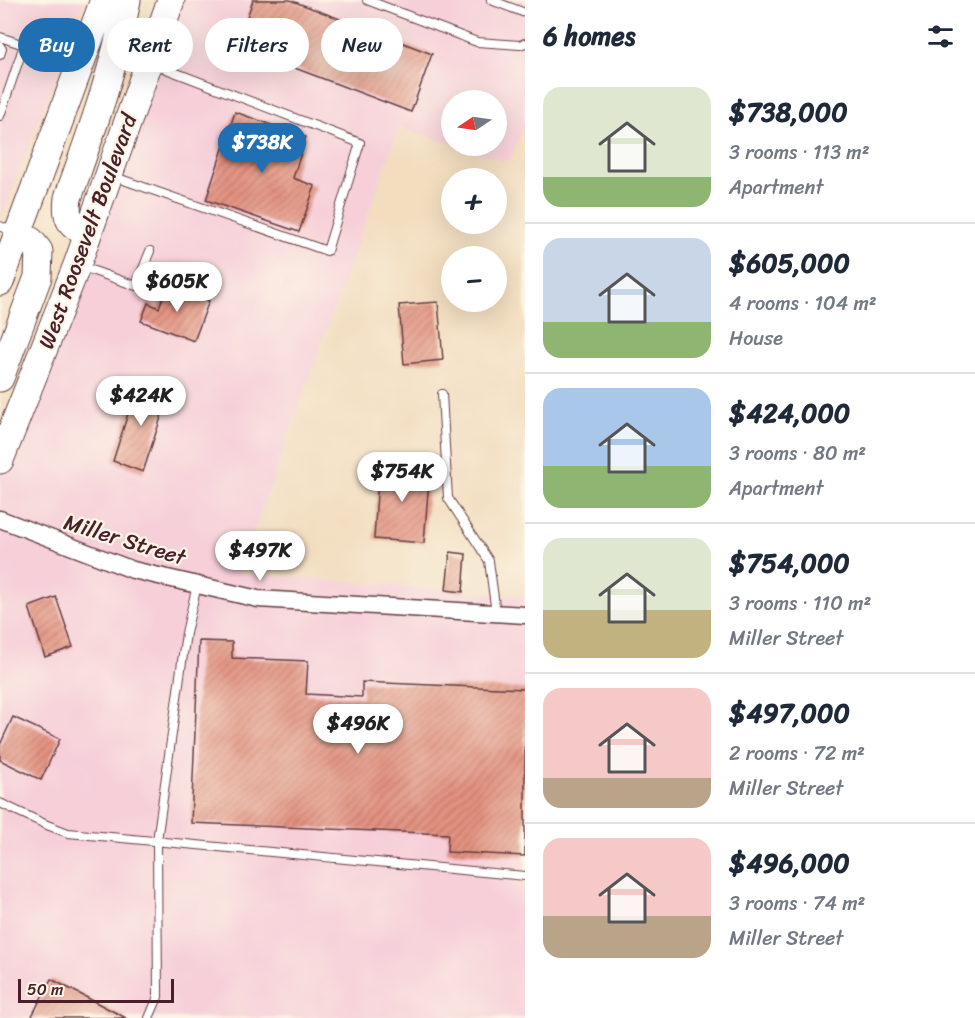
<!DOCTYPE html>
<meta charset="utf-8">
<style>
body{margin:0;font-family:Sriracha,sans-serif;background:#f2f2f3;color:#1f2937;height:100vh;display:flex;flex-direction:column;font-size:22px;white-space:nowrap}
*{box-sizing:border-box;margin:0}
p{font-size:20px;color:#747a83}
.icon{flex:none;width:33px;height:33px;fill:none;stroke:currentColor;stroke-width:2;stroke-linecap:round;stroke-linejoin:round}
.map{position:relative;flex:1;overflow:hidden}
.details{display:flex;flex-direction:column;background:#fff;width:450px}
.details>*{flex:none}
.hud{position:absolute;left:18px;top:18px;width:417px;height:54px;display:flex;gap:12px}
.needle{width:39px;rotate:257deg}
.buttons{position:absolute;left:441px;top:90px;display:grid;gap:12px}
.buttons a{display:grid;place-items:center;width:66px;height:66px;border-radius:50%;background:#fff;box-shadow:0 6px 24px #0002;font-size:30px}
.scale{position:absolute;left:18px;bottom:15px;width:156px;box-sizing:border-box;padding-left:6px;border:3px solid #4a1f2b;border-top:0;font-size:16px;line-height:21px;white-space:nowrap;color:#4a1f2b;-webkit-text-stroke:4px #fcf5e5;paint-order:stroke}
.price{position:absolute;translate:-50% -51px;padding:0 14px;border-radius:21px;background:#fff;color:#222;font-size:20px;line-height:39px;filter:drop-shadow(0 2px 3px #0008)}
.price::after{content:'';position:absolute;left:50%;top:36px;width:18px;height:14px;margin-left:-9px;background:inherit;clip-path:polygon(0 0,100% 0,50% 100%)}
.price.active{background:#1f6fb2;color:#fff}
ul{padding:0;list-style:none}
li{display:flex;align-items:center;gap:18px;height:150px;padding:0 18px}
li+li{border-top:2px solid #e0e1e3}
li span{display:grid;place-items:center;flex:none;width:168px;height:120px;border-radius:18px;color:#555}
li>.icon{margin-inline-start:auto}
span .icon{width:72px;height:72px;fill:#fffc;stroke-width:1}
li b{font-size:26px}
h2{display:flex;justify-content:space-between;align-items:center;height:72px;padding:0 18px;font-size:26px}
.chip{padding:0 21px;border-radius:27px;background:#fff;box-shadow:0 6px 24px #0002;font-size:21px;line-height:54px}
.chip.active{background:#1f6fb2;color:#fff}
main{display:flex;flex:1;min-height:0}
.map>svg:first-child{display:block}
.built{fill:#f6cfd9}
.building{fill:url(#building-hatch)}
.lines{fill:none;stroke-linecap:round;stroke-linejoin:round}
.service-casing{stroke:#633c41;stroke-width:10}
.minor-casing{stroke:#633c41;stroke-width:19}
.trunk-casing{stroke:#633c41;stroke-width:29}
.service{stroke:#fff;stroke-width:8}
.minor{stroke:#fff;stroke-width:16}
.trunk{stroke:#fff;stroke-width:27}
.labels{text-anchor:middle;stroke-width:4.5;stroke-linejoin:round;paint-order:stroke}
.street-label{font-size:22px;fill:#4a1f2b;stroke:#fcf5e5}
</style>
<main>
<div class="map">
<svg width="525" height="1018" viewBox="0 0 525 1018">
<defs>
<pattern id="building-hatch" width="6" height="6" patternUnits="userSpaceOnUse" patternTransform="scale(1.5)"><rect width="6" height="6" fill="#e39280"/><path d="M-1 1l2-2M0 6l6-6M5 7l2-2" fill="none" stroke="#ba7769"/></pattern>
</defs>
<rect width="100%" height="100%" fill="#fcf5e5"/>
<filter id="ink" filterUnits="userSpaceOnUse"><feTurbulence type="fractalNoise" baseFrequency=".0167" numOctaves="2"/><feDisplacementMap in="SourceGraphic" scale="12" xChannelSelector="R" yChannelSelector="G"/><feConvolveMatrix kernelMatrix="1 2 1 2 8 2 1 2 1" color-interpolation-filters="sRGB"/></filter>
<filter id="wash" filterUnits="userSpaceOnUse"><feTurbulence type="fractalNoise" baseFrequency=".008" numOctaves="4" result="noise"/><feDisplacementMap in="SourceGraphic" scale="24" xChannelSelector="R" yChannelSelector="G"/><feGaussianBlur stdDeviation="1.35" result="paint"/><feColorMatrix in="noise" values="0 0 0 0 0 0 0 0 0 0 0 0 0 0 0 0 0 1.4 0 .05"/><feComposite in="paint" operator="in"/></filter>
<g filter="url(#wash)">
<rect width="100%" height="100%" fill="#f2ddbf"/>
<path class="built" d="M0,0H86L0,220Z
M177,0H525V126L508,162L457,146H496V100H452L451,144L399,127L239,573L525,596V1018H0V442Z"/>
<g id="blocks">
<path class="building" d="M253,0H290L432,54L411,112L247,50L257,24L246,20Z
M235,112L306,137L293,178L315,186L299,232L206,200Z
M167,285L209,301L194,341L141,321L148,303L159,308Z
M438,302L443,360L404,364L399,305Z
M138,382L169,393L143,472L113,461Z
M379,463L430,466L424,543L374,539Z
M450,552L466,554L463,592L446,590Z
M56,597L73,647L45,657L29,607Z
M199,641L232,642V658L308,661L306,694L362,697V682L525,689V856L447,852L448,834L191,823Z
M13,717L60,739L41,780L0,760V745Z
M51,979L126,1018H31Z"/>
</g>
</g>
<g filter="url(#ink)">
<use href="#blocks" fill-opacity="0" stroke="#633c41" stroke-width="1.5"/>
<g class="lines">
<g class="service-casing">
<path id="service" d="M367,0L477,42L520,45L525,43
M491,0L525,13
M0,37L24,45L0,116
M0,46L2,49L0,55
M112,176L327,251L360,143L153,64
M0,226L16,233
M80,266L136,286L150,251
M442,394L448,498L489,561L496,613
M0,803L47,825L68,833L525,876
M149,1018L158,997L157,841L186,633L197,585"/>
</g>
<g class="minor-casing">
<path id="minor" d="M0,519L133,570L258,599L525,615"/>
</g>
<g class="trunk-casing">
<path id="trunk" d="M88,234C70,224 65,220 68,198C91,133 115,68 127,0
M0,282L104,0
M0,378L38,277L39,251L31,241L19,234
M0,460L77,265L171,0"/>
</g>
<use href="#service" class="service"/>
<use href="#minor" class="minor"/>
<use href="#trunk" class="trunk"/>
</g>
</g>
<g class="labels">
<g class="street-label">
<text transform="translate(87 231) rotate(-70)" y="8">West Roosevelt Boulevard</text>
<text transform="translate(125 539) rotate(17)" y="8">Miller Street</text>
</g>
</g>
</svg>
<div class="buttons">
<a><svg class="needle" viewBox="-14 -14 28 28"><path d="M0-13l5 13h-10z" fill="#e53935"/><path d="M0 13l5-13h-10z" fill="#747a83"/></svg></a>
<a>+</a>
<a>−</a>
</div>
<div class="scale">50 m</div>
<b class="price active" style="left:262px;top:174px">$738K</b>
<b class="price" style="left:177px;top:313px">$605K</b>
<b class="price" style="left:141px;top:427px">$424K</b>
<b class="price" style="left:402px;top:503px">$754K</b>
<b class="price" style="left:260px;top:582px">$497K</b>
<b class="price" style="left:358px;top:755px">$496K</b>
<div class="hud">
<a class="chip active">Buy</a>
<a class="chip">Rent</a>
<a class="chip">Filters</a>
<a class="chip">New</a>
</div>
</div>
<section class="details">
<h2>6 homes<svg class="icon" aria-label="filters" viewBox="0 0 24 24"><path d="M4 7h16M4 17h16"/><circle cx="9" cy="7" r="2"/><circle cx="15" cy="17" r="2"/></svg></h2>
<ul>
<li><span style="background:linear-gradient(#dfe7d0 75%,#8fb573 0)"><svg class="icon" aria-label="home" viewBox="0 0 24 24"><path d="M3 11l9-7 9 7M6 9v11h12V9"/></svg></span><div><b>$738,000</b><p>3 rooms · 113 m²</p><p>Apartment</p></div></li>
<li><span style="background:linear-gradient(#c9d6e8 70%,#8fb573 0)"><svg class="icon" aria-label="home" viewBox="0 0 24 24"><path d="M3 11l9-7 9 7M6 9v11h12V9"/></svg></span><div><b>$605,000</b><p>4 rooms · 104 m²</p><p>House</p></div></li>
<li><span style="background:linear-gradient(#a9c7e8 65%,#8fb573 0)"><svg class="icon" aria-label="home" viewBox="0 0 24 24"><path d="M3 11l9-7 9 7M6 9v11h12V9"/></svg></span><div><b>$424,000</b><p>3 rooms · 80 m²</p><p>Apartment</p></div></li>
<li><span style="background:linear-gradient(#dfe7d0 60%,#c2b280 0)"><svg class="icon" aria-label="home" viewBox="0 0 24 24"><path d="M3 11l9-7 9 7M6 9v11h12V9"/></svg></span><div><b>$754,000</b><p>3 rooms · 110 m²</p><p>Miller Street</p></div></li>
<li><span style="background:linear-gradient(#f6c9c9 75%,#b9a48a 0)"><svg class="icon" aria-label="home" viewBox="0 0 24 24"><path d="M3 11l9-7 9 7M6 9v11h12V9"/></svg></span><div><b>$497,000</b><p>2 rooms · 72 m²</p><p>Miller Street</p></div></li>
<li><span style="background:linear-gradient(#f6c9c9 65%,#b9a48a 0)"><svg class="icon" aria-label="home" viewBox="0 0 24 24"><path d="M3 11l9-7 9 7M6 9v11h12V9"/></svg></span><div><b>$496,000</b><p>3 rooms · 74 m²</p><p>Miller Street</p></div></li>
</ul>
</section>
</main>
